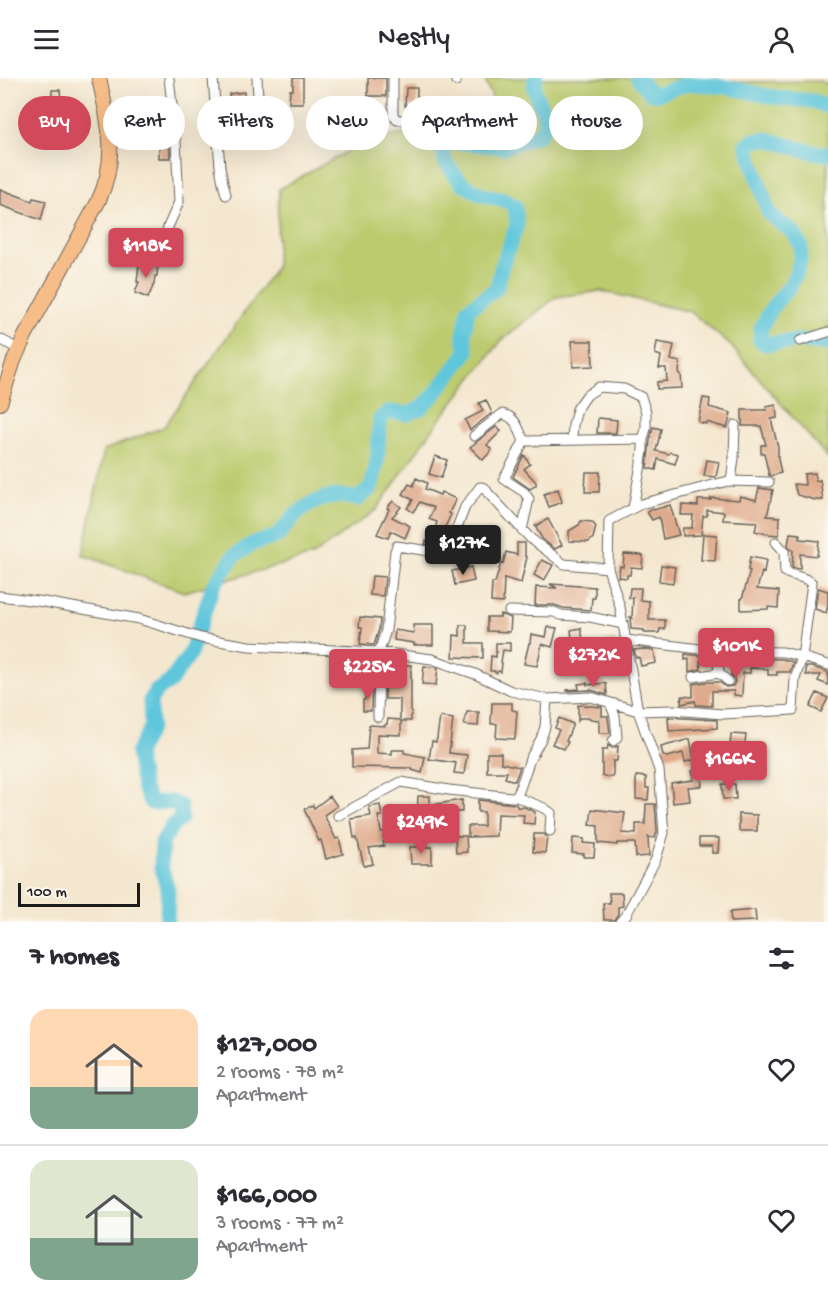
<!DOCTYPE html>
<meta charset="utf-8">
<style>
body{margin:0;font-family:"Gochi Hand",sans-serif;background:#f2f2f3;color:#2b2b33;height:100vh;display:flex;flex-direction:column;font-size:22px;white-space:nowrap}
*{box-sizing:border-box;margin:0}
p{font-size:20px;color:#7c7c81}
.icon{flex:none;width:33px;height:33px;fill:none;stroke:currentColor;stroke-width:2;stroke-linecap:round;stroke-linejoin:round}
.map{position:relative;height:844px;overflow:hidden}
.drawer{display:flex;flex-direction:column;background:#fff;flex:1}
.drawer>*{flex:none}
.top-card{position:absolute;left:18px;top:18px;width:792px;height:54px;display:flex;gap:12px}
.scale{position:absolute;left:18px;bottom:15px;width:122px;box-sizing:border-box;padding-left:6px;border:3px solid #1c1c1c;border-top:0;font-size:16px;line-height:21px;white-space:nowrap;color:#1c1c1c;-webkit-text-stroke:4px #fbf7ec;paint-order:stroke}
.price{position:absolute;translate:-50% -51px;padding:0 14px;border-radius:6px;background:#d1495b;color:#fff;font-size:20px;line-height:39px;filter:drop-shadow(0 2px 3px #0008)}
.price::after{content:'';position:absolute;left:50%;top:36px;width:18px;height:14px;margin-left:-9px;background:inherit;clip-path:polygon(0 0,100% 0,50% 100%)}
.price.on{background:#222;color:#fff}
ul{padding:0;list-style:none}
li{display:flex;align-items:center;gap:18px;height:150px;padding:0 30px}
li+li{border-top:2px solid #e1e1e2}
li span{display:grid;place-items:center;flex:none;width:168px;height:120px;border-radius:18px;color:#555}
li>.icon{margin-inline-start:auto}
span .icon{width:72px;height:72px;fill:#fffc;stroke-width:1}
li b{font-size:26px}
h2{display:flex;justify-content:space-between;align-items:center;height:72px;padding:0 30px;font-size:26px}
.tag{padding:0 21px;border-radius:27px;background:#fff;box-shadow:0 6px 24px #0002;font-size:21px;line-height:54px}
.tag.on{background:#d1495b;color:#fff}
header{display:flex;justify-content:space-between;align-items:center;height:78px;padding:0 30px;background:#fff;font-size:27px;font-weight:600}
.map>svg:first-child{display:block}
.green{fill:#bbcb6e;stroke:#6c7445;stroke-width:1.5}
.lines{fill:none;stroke-linecap:round;stroke-linejoin:round}
.river{stroke:#5ec6db;stroke-width:15}
.building{fill:#dfaa8b}
.street-casing{stroke:#68635b;stroke-width:11}
.primary-casing{stroke:#68635b;stroke-width:16}
.street{stroke:#fff;stroke-width:9}
.primary{stroke:#f7bd88;stroke-width:14}
</style>
<header><svg class="icon" aria-label="menu" viewBox="0 0 24 24"><path d="M4 6h16M4 12h16M4 18h16"/></svg>Nestly<svg class="icon" aria-label="person" viewBox="0 0 24 24"><circle cx="12" cy="8" r="4"/><path d="M4 21q1-7 8-7t8 7"/></svg></header>
<div class="map">
<svg width="828" height="844" viewBox="0 0 828 844">
<rect width="100%" height="100%" fill="#fbf7ec"/>
<filter id="ink" filterUnits="userSpaceOnUse"><feTurbulence type="fractalNoise" baseFrequency=".0167" numOctaves="2"/><feDisplacementMap in="SourceGraphic" scale="12" xChannelSelector="R" yChannelSelector="G"/><feConvolveMatrix kernelMatrix="1 2 1 2 8 2 1 2 1" color-interpolation-filters="sRGB"/></filter>
<filter id="wash" filterUnits="userSpaceOnUse"><feTurbulence type="fractalNoise" baseFrequency=".008" numOctaves="4" result="noise"/><feDisplacementMap in="SourceGraphic" scale="24" xChannelSelector="R" yChannelSelector="G"/><feGaussianBlur stdDeviation="1.35" result="paint"/><feColorMatrix in="noise" values="0 0 0 0 0 0 0 0 0 0 0 0 0 0 0 0 0 1.4 0 .05"/><feComposite in="paint" operator="in"/></filter>
<g filter="url(#wash)">
<rect width="100%" height="100%" fill="#f4e7cf"/>
<path class="green" d="M484,0H703L739,4L820,3L828,6V380L731,268L691,234L601,213L556,219L501,263L437,345L376,432L312,478L184,514L83,477L104,372L164,349L276,189L279,111L364,64L499,36Z"/>
<g class="lines">
<path class="river" d="M638,0L649,14L657,16L689,5L726,9L778,20L813,23L828,29
M828,76L812,74L766,61L754,62L747,67L769,136L794,155L801,168L800,184L796,196L789,209L773,228L761,250L760,262L766,266L800,263L828,266
M167,844L168,812L161,789L162,765L172,748L181,741L180,728L172,724L151,725L143,709L137,675L151,649L150,623L156,613L170,604L190,576L213,508L234,478L252,466L278,458L293,439L309,427L327,419L341,418L358,421L371,410L377,384L380,341L388,334L408,336L421,330L434,317L467,274L464,258L468,231L497,210L501,191L517,147L515,128L504,122L482,117L462,105L445,84L442,68L453,64L505,69L539,57C540,54 543,51 544,48C550,32 528,17 536,0"/>
</g>
<g id="blocks">
<path class="building" d="M293,0H303V25H289L290,12H293Z
M368,0H386V18H368Z
M406,10H417V28H405Z
M52,12H60L61,22H63V31H66L67,42L55,43L54,36H51Z
M244,14V35L224,36V26H230L229,16Z
M383,36L385,52L368,54L366,37Z
M159,58H169L170,80H159Z
M0,111L32,123L33,120L46,123L41,142L0,127Z
M149,184L158,185L157,198H155L154,206L148,220L135,215L139,204H137L139,186L149,188Z
M572,263H592L593,288L573,289Z
M657,264L674,267L671,282L680,284L679,296H681L682,310L657,311V304L667,303L666,290H659L661,278L655,276Z
M703,320L710,321L709,329L731,335L727,350L706,344V346L698,344Z
M486,322L492,335L470,352L465,342L483,333L479,325Z
M776,327L777,340L771,341L778,369V381L781,395L770,398L769,397L764,375H761V367H766L761,348H742V332H767L766,329Z
M598,340L617,342L616,355H597Z
M496,349L501,353L487,367L492,372L483,382L470,369Z
M653,349L661,351L656,373L669,376L670,374L678,376L675,386L658,381L656,392L647,390L650,362Z
M524,377L530,386L524,391L536,404V407L530,411L513,399Z
M435,378L447,382L441,400L429,396Z
M707,382L719,384L716,399L704,398Z
M586,394H600L599,414H585Z
M815,395L816,403L820,402L823,422H815L797,417L794,406L805,407L804,396Z
M416,400L427,405L425,411L440,417L441,414L456,421L449,435L451,436L443,454L444,455L441,466L438,465V467L425,466L426,463L431,465L437,444L429,441L434,430L420,424L413,434L407,430L413,422L403,416L409,406L413,408Z
M759,410L773,412L767,438L780,439L779,457L767,456L755,453L757,444L723,442L724,434L707,432V438H703L701,457L683,458V450H692L693,437H681L682,427L698,428V422H711V420L739,422L740,418L756,422Z
M558,411L562,424L549,429L544,416Z
M393,423L401,429L392,439L410,448L405,460L391,453L388,460L377,456L389,431L387,430Z
M670,427L679,457L663,461L659,439L652,442L647,434L653,431L654,432Z
M548,441L562,467L555,471L543,462L535,448Z
M581,443L592,444L596,449L593,460L589,464L569,463V453L579,447Z
M790,455L800,456V461L819,463L817,478L800,476V491L792,490L793,472L790,471L788,467Z
M703,456L717,457L715,483L701,482Z
M517,465H525V478L527,479L521,505L504,500L503,525L491,524L492,505H495L501,485L503,486L506,474L517,477Z
M624,476L643,477L642,490L631,489L630,497H627V500L618,499L620,488L623,489Z
M750,479L766,482L764,495L762,494L757,511L779,513L778,530L768,529V531L741,532V521H742L750,493L748,492Z
M542,482L553,487L544,503L534,497Z
M661,487L675,489L673,505L659,503Z
M471,489L474,503L455,507L452,493Z
M372,498L385,499L383,518L370,517Z
M550,506L595,509V520H592L591,532L563,530L554,527H535L536,509L557,510Z
M630,510H641L640,522L649,523V542H665V551H660L659,555H644V552L631,551L630,539L632,540L633,520H629Z
M818,510L828,513V528L826,535L815,531Z
M500,536L511,540L510,554L487,553V539H500Z
M360,539L380,541L379,551L374,567L360,566L362,549H359Z
M413,547H433V567H414V565L394,562L395,552L414,555Z
M460,547H467V565H483V580L453,579L454,557L460,558Z
M548,549L557,550L552,569L542,566L537,588L524,586L529,565H530L531,556L546,559Z
M581,550L586,580L574,582L571,552Z
M615,561L617,575L621,574L624,591L603,594L600,577H603L601,563Z
M496,565H510V573L503,572L501,584L502,585L501,594L498,593L497,595H495V593H490L491,578L496,579Z
M643,571L654,572L656,585L641,588L639,579L636,580L634,572Z
M685,576L711,579V583H700L701,591L689,594V581L685,582Z
M354,580H369L366,605L352,603Z
M732,580L782,581L793,584V585L790,594H777V597H768V591L750,590V595H743L742,618L734,617V613H712V628L696,627L695,623L681,626L682,618L693,619V606L706,604H719L726,609L733,608L735,604L734,600L731,597Z
M411,587V643H401V657L377,656V675L392,676V672H404V675L425,679L422,695L412,692V690L352,689V672L367,671L369,647L385,648L386,646H387L388,641L400,642V621H385V610H393V588Z
M424,588L438,590L436,607L422,606Z
M806,589H812L828,594V607L818,603L821,597H806Z
M587,605V607L606,605L607,617L591,612L567,613V612L579,611L578,606Z
M366,608L372,609L371,633H363V622H365Z
M817,615L828,620L821,634L810,629Z
M492,625H512V632L517,633L515,661L496,660L497,646H491Z
M578,627L602,629V638H608V640L610,655H599V642L589,641L590,640H580L578,643Z
M467,634H479L478,648L464,647L465,640Z
M440,639L453,641L449,675L467,677L464,696L454,695L456,685L429,681L432,663L436,664L437,660Z
M668,639L717,642V650L669,653Z
M559,640L573,646L566,663L568,664L564,671L552,666L559,652L555,650Z
M731,656L746,657L744,672L730,670Z
M690,661L694,682L685,684L683,675L667,679L663,678L661,669Z
M608,667L612,670L618,668L617,683H613V699L602,698V672H607Z
M487,675H501V685L520,689L515,703L505,700L507,694H487Z
M701,692L702,708L688,709L690,723L673,725L671,705L693,702L692,693Z
M636,698L646,699V710H649L648,722L636,721Z
M722,706H735L736,721H723Z
M330,718L337,728L324,737L336,761L339,760L343,776L326,781L321,762L319,763L304,731L313,727L314,730Z
M418,718H430V727L462,722V734H454V736L433,739L434,755L416,756L415,741L417,740Z
M478,722L516,726L517,729H524L535,734L534,746L523,745L524,737L497,736L496,758L468,759V748H484V734H478Z
M646,726H655L657,754L655,760L648,759L649,778L636,779L635,765H617V767L598,765V748L590,747L592,731L625,735L622,755L636,756V746H645Z
M380,727L382,738H378L381,754L407,752L408,763L383,764L384,768L369,770L373,786L364,788L357,760H354L351,741L371,738L369,729Z
M739,736L757,737V753H739Z
M534,756H544L547,759L545,775L533,774Z
M455,758H466L467,774L456,775Z
M573,760L584,761L583,765L595,766L594,779H584V776L572,775Z
M699,760H719L718,775H712V768H699Z
M410,769H432V786H411Z
M609,815H622L623,828L618,829V836L614,842H604L603,825H610Z
M755,832L756,843L731,844L730,834Z"/>
</g>
</g>
<g filter="url(#ink)">
<use href="#blocks" fill-opacity="0" stroke="#68635b" stroke-width="1.5"/>
<g class="lines">
<g class="street-casing">
<path id="street" d="M213,0L220,89L223,105L226,117
M257,0L260,59
M393,0V37L397,42L444,41
M456,3L457,0
M163,173L168,149L179,124L176,63L169,0
M0,261L18,271
M800,263L828,254
M474,358L502,336C516,338 519,352 524,363
M572,362L573,347L577,331L587,317L599,309L624,311L641,319L646,334V351L643,361V372L640,392L633,430
M524,363L643,361
M731,403L734,380L735,347
M769,404L728,403L641,426L609,443L608,490L620,529L638,633L673,632L723,636L793,632L795,601L802,579L828,587
M522,452L529,421L524,414L504,401L524,363
M0,518L44,524L139,541L201,560L249,568L379,574L432,581L475,596L511,613L547,621L591,619L638,633L659,692L664,755L656,781L626,837L620,844
M509,533L554,534L561,537L590,539L623,546
M626,562L717,573L783,574L802,579L812,505C804,498 794,499 785,494L784,473L776,464
M717,573L719,595L728,603
M693,599L719,595
M610,625L615,638L617,659L613,663
M378,639L379,574L386,552L395,473L397,468L435,474L448,473L465,429L480,409L485,410L488,415L530,460L564,486L608,490
M517,719L544,730L551,735L550,753
M338,738L401,704L449,712L511,719H517L530,681L541,661L545,649L547,621"/>
</g>
<g class="primary-casing">
<path id="primary" d="M0,325L14,282L25,258L98,124C119,79 109,47 99,0"/>
</g>
<use href="#street" class="street"/>
<use href="#primary" class="primary"/>
</g>
</g>
</svg>
<div class="scale">100 m</div>
<b class="price" style="left:146px;top:201px">$118K</b>
<b class="price on" style="left:463px;top:498px">$127K</b>
<b class="price" style="left:736px;top:601px">$101K</b>
<b class="price" style="left:593px;top:610px">$272K</b>
<b class="price" style="left:368px;top:622px">$225K</b>
<b class="price" style="left:729px;top:714px">$166K</b>
<b class="price" style="left:421px;top:777px">$249K</b>
<div class="top-card">
<a class="tag on">Buy</a>
<a class="tag">Rent</a>
<a class="tag">Filters</a>
<a class="tag">New</a>
<a class="tag">Apartment</a>
<a class="tag">House</a>
</div>
</div>
<section class="drawer">
<h2>7 homes<svg class="icon" aria-label="filters" viewBox="0 0 24 24"><path d="M4 7h16M4 17h16"/><circle cx="9" cy="7" r="2"/><circle cx="15" cy="17" r="2"/></svg></h2>
<ul>
<li><span style="background:linear-gradient(#ffd9b3 65%,#7fa58c 0)"><svg class="icon" aria-label="home" viewBox="0 0 24 24"><path d="M3 11l9-7 9 7M6 9v11h12V9"/></svg></span><div><b>$127,000</b><p>2 rooms · 78 m²</p><p>Apartment</p></div><svg class="icon" aria-label="heart" viewBox="0 0 24 24"><path d="M12 20l-8-8c-3-5 5-10 8-4 3-6 11-1 8 4z"/></svg></li>
<li><span style="background:linear-gradient(#dfe7d0 65%,#7fa58c 0)"><svg class="icon" aria-label="home" viewBox="0 0 24 24"><path d="M3 11l9-7 9 7M6 9v11h12V9"/></svg></span><div><b>$166,000</b><p>3 rooms · 77 m²</p><p>Apartment</p></div><svg class="icon" aria-label="heart" viewBox="0 0 24 24"><path d="M12 20l-8-8c-3-5 5-10 8-4 3-6 11-1 8 4z"/></svg></li>
</ul>
</section>
